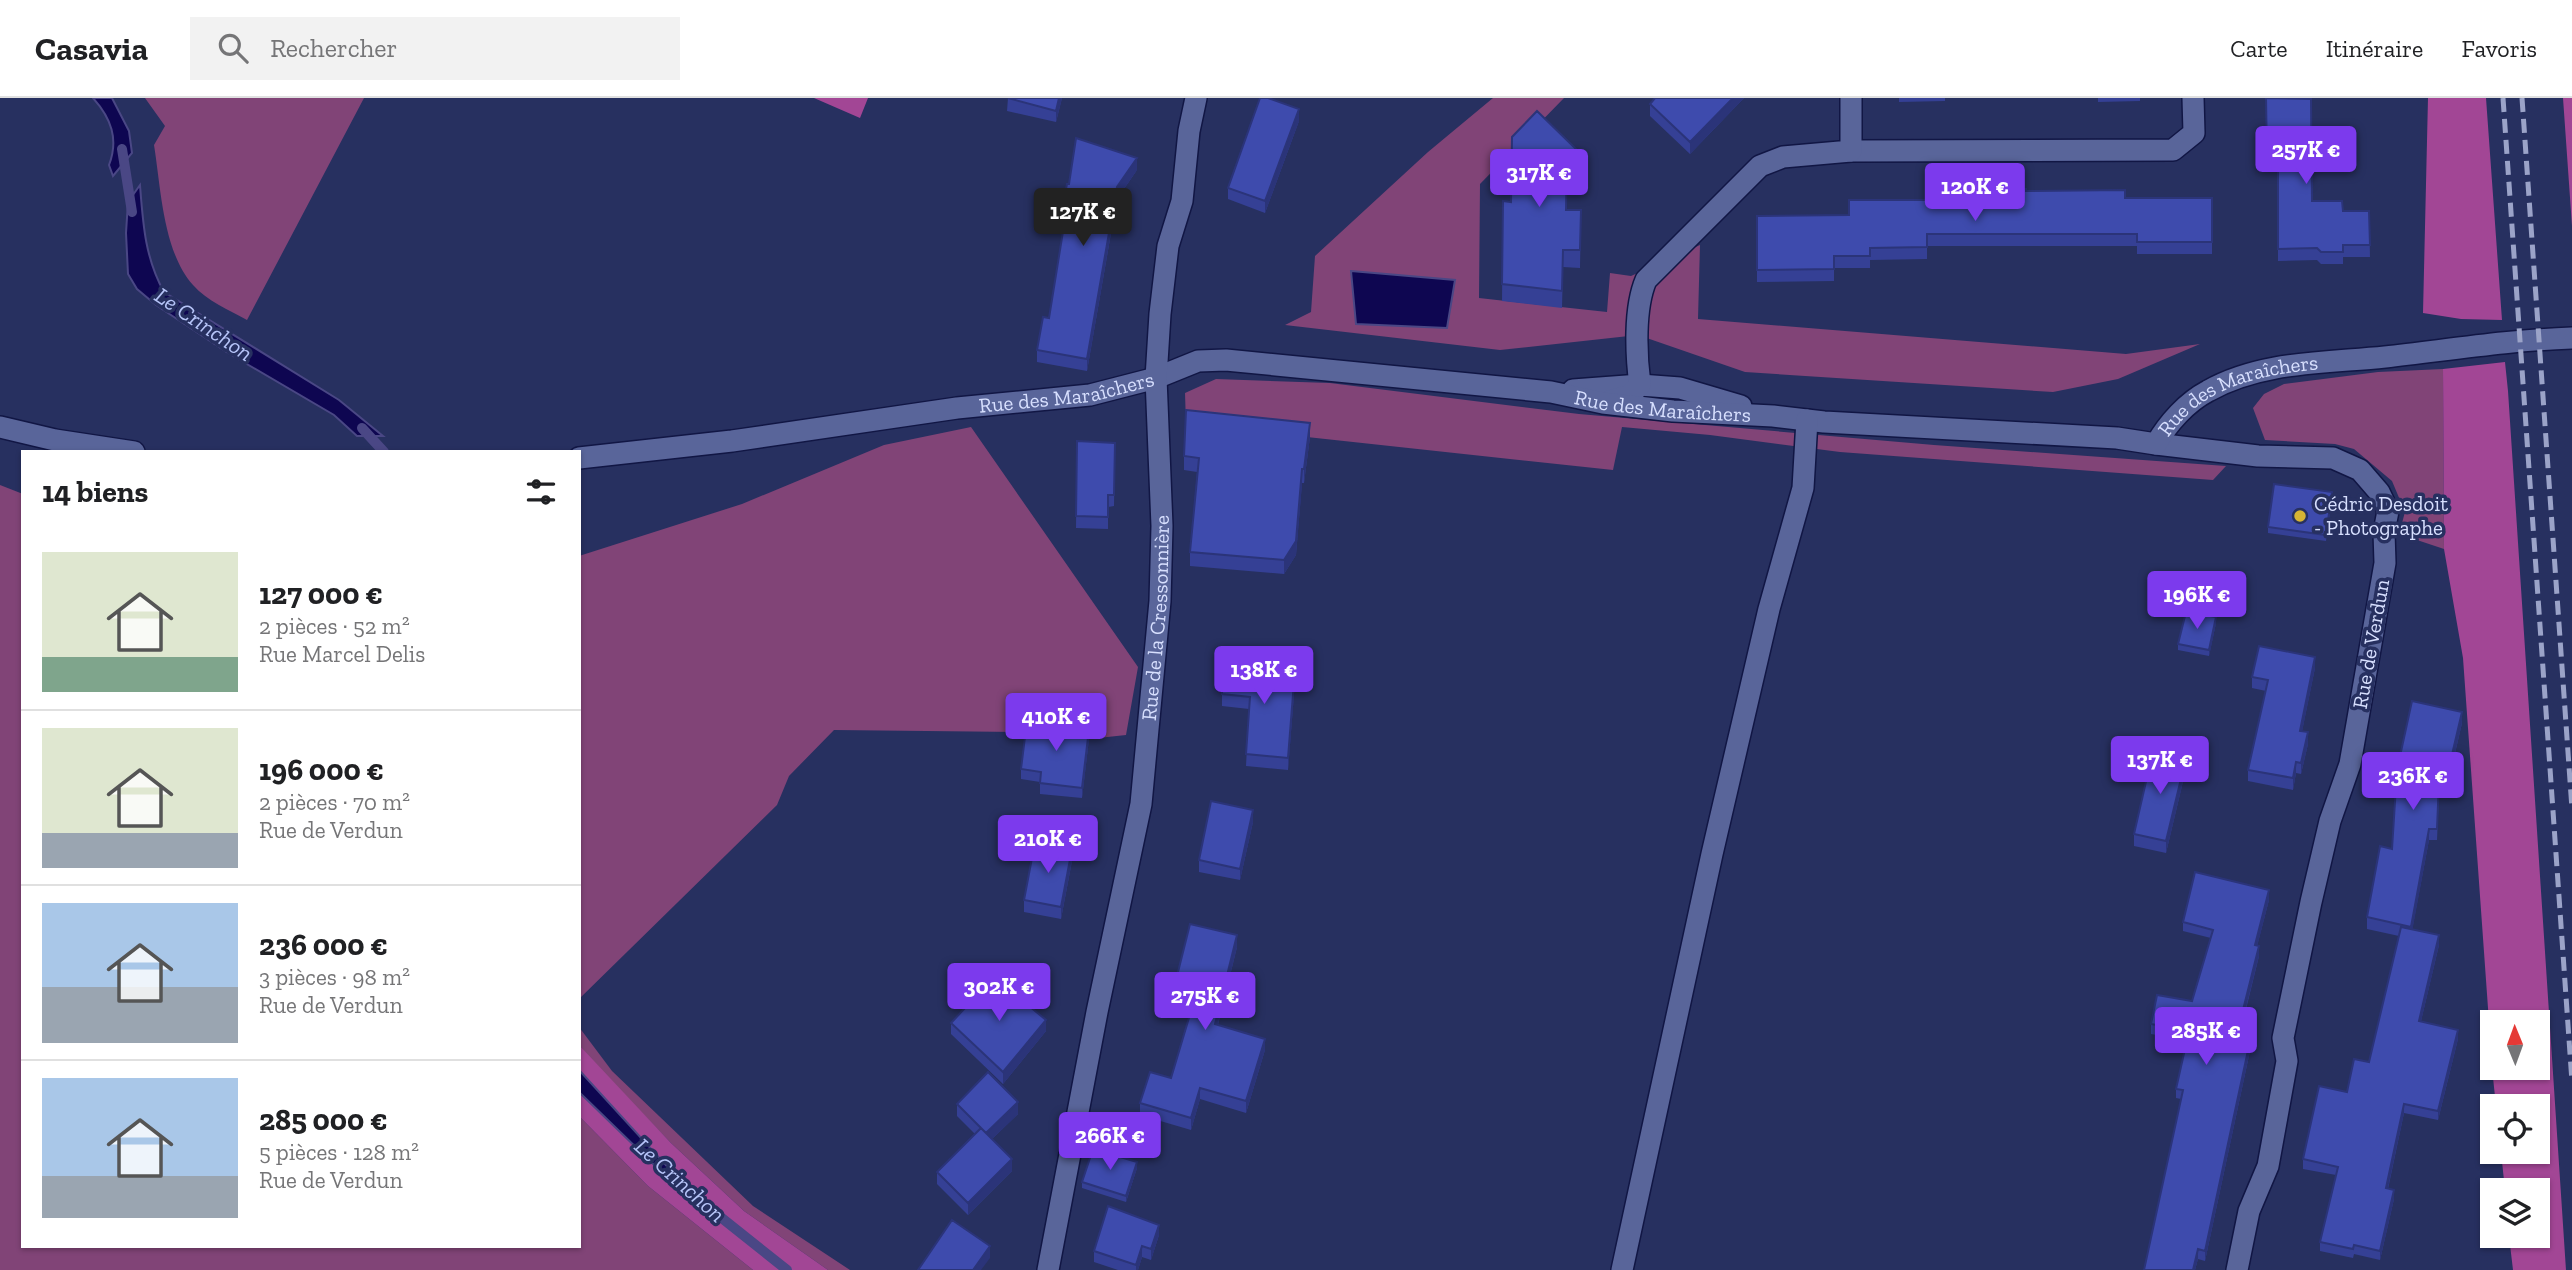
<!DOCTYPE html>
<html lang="fr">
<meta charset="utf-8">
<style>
body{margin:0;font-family:"Zilla Slab",serif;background:#f2f2f2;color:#202124;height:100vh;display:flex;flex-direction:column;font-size:26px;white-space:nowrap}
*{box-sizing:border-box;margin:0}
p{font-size:23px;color:#757577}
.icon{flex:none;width:38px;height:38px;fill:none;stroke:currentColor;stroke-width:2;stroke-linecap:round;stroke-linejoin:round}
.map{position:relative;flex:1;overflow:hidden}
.sheet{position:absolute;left:21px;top:352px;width:560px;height:798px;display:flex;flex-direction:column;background:#fff;border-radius:0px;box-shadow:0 2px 5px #0004}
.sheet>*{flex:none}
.needle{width:46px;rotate:359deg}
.controls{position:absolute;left:2480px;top:912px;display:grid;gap:14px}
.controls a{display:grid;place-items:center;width:70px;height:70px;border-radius:0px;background:#fff;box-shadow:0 2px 5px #0004;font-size:35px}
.price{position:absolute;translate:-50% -60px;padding:0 16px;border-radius:7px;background:#7c3aed;color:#fff;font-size:23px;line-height:46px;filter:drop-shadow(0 2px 4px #0008)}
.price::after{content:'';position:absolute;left:50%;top:42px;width:21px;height:16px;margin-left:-10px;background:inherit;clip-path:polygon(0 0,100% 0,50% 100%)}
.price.selected{background:#222;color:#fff}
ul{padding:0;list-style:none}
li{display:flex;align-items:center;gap:21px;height:175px;padding:0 21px}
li+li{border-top:2px solid #e0e0e0}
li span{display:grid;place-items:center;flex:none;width:196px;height:140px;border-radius:0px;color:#555}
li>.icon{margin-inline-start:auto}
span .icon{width:84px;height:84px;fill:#fffc;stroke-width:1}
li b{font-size:30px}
h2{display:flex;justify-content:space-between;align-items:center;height:84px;padding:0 21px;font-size:30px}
header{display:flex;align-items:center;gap:42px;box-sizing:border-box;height:98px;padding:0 35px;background:#fff;border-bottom:2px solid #e0e0e0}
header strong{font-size:33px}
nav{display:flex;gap:38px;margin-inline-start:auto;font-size:24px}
.search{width:490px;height:63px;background:#f2f2f2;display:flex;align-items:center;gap:18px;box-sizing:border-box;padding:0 24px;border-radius:0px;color:#757577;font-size:26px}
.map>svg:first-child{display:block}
.green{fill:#814477}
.forest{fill:#a24695}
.water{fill:#0e0651;stroke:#4a4785;stroke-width:2}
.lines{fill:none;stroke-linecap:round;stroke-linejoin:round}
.stream{stroke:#4a4785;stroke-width:10}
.street-casing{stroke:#111644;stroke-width:24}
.street{stroke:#59659a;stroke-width:21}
.rail{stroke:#9ba3c8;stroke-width:5;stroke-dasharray:14 7;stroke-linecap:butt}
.wall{fill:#354095}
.shaded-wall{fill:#2b3479}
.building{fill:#3e4bad;stroke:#2b3479;stroke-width:2}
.poi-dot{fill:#d7b434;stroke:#273060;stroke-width:2.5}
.labels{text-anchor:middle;stroke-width:7;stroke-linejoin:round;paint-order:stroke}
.street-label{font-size:21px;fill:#d7dffe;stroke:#273060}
.poi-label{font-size:21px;fill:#d7dffe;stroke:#273060;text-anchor:start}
.water-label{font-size:23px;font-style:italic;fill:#b6c4f8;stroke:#273060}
</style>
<header>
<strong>Casavia</strong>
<div class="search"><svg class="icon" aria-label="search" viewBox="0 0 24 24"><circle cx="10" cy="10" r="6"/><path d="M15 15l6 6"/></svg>Rechercher</div>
<nav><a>Carte</a><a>Itinéraire</a><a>Favoris</a></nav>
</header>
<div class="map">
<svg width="2572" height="1172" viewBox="0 0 2572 1172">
<rect width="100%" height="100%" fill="#273060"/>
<path class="green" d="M145,0H364L247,222C229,212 207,203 193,187C163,154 161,90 154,47L165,28Z
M1493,0H1564L1480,86L1479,200L1607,214L1610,175L1631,178L1700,147L1698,221L2126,256L2200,246L2118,281L2053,294L1745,274L1638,237L1500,252L1285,227L1311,214L1315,158L1428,54Z
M2443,271L2444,451L2399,436L2405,414L2392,383L2354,351L2335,346L2265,342L2253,310L2264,296L2284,286L2378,274Z
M1216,281L1330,285L1579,316L1934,347L2226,368L2213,382L1840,354L1710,337L1622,329L1613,372L1186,326L1185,295Z
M971,329L1138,569L1126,637L1089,641L1027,634L834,632L789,678L777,707L579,901V458L742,406L884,347Z
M0,387L23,396V1148H579V1018L648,1088L753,1172H0Z
M579,929L612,973L753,1108L850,1172H828L744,1113L671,1045L593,964L579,947Z"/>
<path class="forest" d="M814,0H868L860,20Z
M2428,0H2486L2502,222L2461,221L2423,215Z
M2563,0H2572V128Z
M2505,264L2508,293L2566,1172H2513L2509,1138H2538V1092H2505L2501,1054H2538V1008H2496L2492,970H2538V924H2492V966L2463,560L2444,451L2443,271Z
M579,947L671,1045L744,1113L828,1172H753L648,1088L579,1018Z"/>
<path class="water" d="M93,0H112L129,33L132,55L113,78L109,67C119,41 111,20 93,0Z
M140,87C143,126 145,160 164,194L339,302L383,338H357L334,317L228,255L156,207L137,191L128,176L126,135L128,104Z
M1351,173L1455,182L1447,230L1356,226Z
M579,972L675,1077L682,1094L579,994Z"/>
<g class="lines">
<path class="stream" d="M122,51L132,114
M362,330L384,354
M669,1078L787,1172"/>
<g class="street-casing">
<g id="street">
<path d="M1851,53L2173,52L2194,35L2193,0"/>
<path d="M1573,292L1640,287L1680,290L1741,308"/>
<path d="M1609,303L1630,297L1640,287C1636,257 1634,210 1646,182L1760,68L1783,59L1851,53V0"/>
<path d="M0,329L55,342L134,354"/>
<path d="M2156,346L2258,358L2333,360L2360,372L2379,394L2388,413L2384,434L2385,465L2350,666L2330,723L2311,804L2283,940L2287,963L2268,1068L2249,1113L2237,1172"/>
<path id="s1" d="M579,360L732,343L957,310L1090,297L1156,280L1198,263L1226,262L1551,294L1603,305L1673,313L1773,318L1824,324L2117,340L2156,346C2168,325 2187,304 2208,293C2261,263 2326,265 2385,259C2448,252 2509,242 2572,240"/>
<path id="s2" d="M1048,1172L1097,914L1141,706L1160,503L1162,428L1156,280L1160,216L1168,148L1182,103L1189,33L1196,0"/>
<path d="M1622,1172L1712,756L1769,511L1803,390L1807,322"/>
</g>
</g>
<use href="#street" class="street"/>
<path class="rail" d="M2503,0L2572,984
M2522,0L2572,711"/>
</g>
<path class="wall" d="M1008,0H1062L1056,24L1007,13Z
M1655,0H1744L1690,56L1650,18V6Z
M1899,0H1945V3L1899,4Z
M2098,0H2140V3L2098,4Z
M2266,0L2312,103L2343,113H2369L2370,159H2343V166H2321L2317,162L2278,163V73H2267Z
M1299,23L1265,115L1228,101V90Z
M1577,69L1567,79L1566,112H1581L1580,170L1563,169L1562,210L1502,203L1503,103L1511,104Z
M1137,72L1117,101L1087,273L1037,264V252L1049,220L1063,132H1060V120Z
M2026,93L2125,100H2212V156H2137V148H1927V161L1870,162V170H1834V183L1757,184V118L1849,117Z
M1310,339L1304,385H1302L1296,457L1284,476L1190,468V454L1197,374L1184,372V358Z
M1077,343L1115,345L1114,408L1108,409V431L1076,430Z
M2332,400L2326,443L2268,435V429Z
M2216,525L2209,558L2178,552V546Z
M2315,570L2302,633L2308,646L2301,676L2296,675L2293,692L2248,683V672L2266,593L2252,590V579Z
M1295,583L1288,672L1246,668L1249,611L1222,608V596Z
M2412,603L2462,625L2451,673L2440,670L2437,742H2429L2412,832L2439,847L2421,923L2458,941L2438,1022L2404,1015L2388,1091L2394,1101L2380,1162L2354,1156L2353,1160L2320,1153V1144L2336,1077L2303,1071V1061L2347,994L2369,964L2399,838L2367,831V819L2392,751Z
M1089,641L1082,700L1040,696V684L1021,681V671Z
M2186,671L2166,755L2134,748V736Z
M1253,724L1240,782L1199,774V762Z
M1072,763L1061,821L1024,814V802Z
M2269,802L2257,848L2259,858L2239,940L2250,953L2205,1163L2198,1161L2195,1172H2144L2181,1001L2176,1000V991L2187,942L2151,936V926L2192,903L2211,840L2183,833V824Z
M1237,849L1218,927L1265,952L1246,1015L1200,1001L1191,1032L1140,1017V1005L1171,980L1191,914L1172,909V898Z
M951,925L1046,933L1003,986L951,936Z
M957,1006L1018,1016L992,1041L1012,1073L968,1117L937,1086V1074L975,1036L957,1018Z
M1137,1070L1126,1104L1082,1090V1084Z
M1159,1137L1151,1162L1142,1159L1138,1172H1118L1094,1164V1153Z"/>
<path class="shaded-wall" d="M1059,0H1062L1056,24V13Z
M1733,0H1744L1690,56V44Z
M1299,11V23L1265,115V103Z
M1577,52V69L1567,79V62Z
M1137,60V72L1117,101L1087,273V261L1117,89Z
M1310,325V339L1304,385V371Z
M1302,371V385L1296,457L1284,476V462Z
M2332,394V400L2326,443V437Z
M2216,519V525L2209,558V552Z
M2315,559V570L2300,644V633Z
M1295,571V583L1288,672V660Z
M2462,614V625L2451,673V661Z
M1089,631V641L1082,700V690Z
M2308,634V646L2301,676V665Z
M2186,660V671L2166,755V743Z
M2296,664V675L2293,692V680Z
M1253,712V724L1240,782V771Z
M2429,731V742L2411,840V829Z
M1072,751V763L1061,821V809Z
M2269,792V802L2255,857V847Z
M1237,837V849L1215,938V926Z
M2439,837V847L2419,932V923Z
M2259,848V858L2236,949V940Z
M1046,922V933L1003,986V974Z
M2458,932V941L2438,1022V1013Z
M1265,941V952L1246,1015V1003Z
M2250,943V953L2205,1163V1153Z
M1200,990V1001L1191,1032V1020Z
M1018,1004V1016L986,1047V1035Z
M2404,1006V1015L2386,1099V1090Z
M1012,1061V1073L968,1117V1105Z
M1137,1064V1070L1126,1104V1098Z
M2394,1092V1101L2380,1162V1153Z
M1159,1127V1137L1151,1162V1151Z
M990,1148V1160L981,1172H973Z
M1142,1148V1159L1138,1172H1136V1167Z
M2198,1151V1161L2195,1172H2193Z"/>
<path class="building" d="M1008,0H1059L1056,13Z
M1260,0H1268L1299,11L1265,103L1228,90Z
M1655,0H1733L1690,44L1650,6Z
M2266,0L2311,1L2312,103H2342L2343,113H2369L2370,147H2343V154H2321L2317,150L2278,151V61H2267Z
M1537,13L1577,52L1567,62L1566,112H1581L1580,152H1563L1562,193L1502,186L1503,103L1511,104L1512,39Z
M1076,40L1137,60L1117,89L1087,261L1037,252L1043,219L1049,220L1065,121L1060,120L1067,86H1069Z
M1957,91H2026V93L2125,92V100H2212V144H2137V136H1927V149L1870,150V158H1834V171L1757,172V118L1849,117V102H1957Z
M1186,312L1310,325L1304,371H1302L1296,443L1284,462L1190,454L1199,360L1184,358Z
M1077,343L1115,345L1114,397H1108V419L1076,418Z
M2274,386L2332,394L2326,437L2268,429Z
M2186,514L2216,519L2209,552L2178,546Z
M2259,548L2315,559L2300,633L2308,634L2301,665L2296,664L2293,680L2248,672L2268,582L2252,579Z
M1224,566L1295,571L1288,660L1246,656L1250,599L1222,596Z
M2412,603L2462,614L2451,661L2440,659L2437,731H2429L2411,829L2367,819L2380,748L2392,751L2397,672Z
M1027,623L1089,631L1082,690L1040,685L1041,674L1021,671Z
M2153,653L2186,660L2166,743L2134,736Z
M1211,703L1253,712L1240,771L1199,762Z
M1035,744L1072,751L1061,809L1024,802Z
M2195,774L2269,792L2255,847L2259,848L2236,940L2250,943L2205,1153L2198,1151L2193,1172H2144L2183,992L2176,991L2189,933L2151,926L2157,897L2192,903L2213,832L2183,824Z
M1190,826L1237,837L1215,926L1265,941L1246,1003L1200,990L1191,1020L1140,1005L1150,974L1171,980L1194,903L1172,898Z
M2401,829L2439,837L2419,923L2458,932L2438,1013L2404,1006L2386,1090L2394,1092L2380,1153L2354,1147L2353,1151L2320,1144L2338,1069L2303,1061L2319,988L2347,994L2354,961L2369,964Z
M994,879L1046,922L1003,974L951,925Z
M988,974L1018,1004L986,1035L957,1006Z
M981,1030L1012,1061L968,1105L937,1074Z
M1093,1051L1137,1064L1126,1098L1082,1084Z
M1108,1108L1159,1127L1151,1151L1142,1148L1136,1167L1094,1153Z
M952,1122L990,1148L973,1172H918Z"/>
<circle class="poi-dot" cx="2300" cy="418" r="7"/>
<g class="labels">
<g class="street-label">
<text dy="7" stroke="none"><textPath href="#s1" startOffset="492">Rue des Maraîchers</textPath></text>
<text dy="7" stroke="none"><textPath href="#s1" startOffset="1692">Rue des Maraîchers</textPath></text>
<text dy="7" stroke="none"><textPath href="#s1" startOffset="1096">Rue des Maraîchers</textPath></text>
<text dy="7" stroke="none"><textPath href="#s2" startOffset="662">Rue de la Cressonnière</textPath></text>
<text transform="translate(2371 546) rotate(-80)" y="7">Rue de Verdun</text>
</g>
<g class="poi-label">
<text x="2314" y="413">Cédric Desdoit<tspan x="2314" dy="24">- Photographe</tspan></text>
</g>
<g class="water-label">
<text transform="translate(204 226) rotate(34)" y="8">Le Crinchon</text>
<text transform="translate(680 1082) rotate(42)" y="8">Le Crinchon</text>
</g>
</g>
</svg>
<div class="controls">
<a><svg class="needle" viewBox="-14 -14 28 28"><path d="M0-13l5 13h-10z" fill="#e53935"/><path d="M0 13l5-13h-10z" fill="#757577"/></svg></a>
<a><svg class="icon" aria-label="locate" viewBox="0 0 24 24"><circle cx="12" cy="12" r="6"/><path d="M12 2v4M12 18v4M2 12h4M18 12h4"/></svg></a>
<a><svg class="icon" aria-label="layers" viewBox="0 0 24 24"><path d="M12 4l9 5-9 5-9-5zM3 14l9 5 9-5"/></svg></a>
</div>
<b class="price" style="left:2306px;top:88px">257K €</b>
<b class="price" style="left:1539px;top:111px">317K €</b>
<b class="price" style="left:1975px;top:125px">120K €</b>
<b class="price selected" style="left:1083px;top:150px">127K €</b>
<b class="price" style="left:2197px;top:533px">196K €</b>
<b class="price" style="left:1264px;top:608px">138K €</b>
<b class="price" style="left:1056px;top:655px">410K €</b>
<b class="price" style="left:2160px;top:698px">137K €</b>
<b class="price" style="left:2413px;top:714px">236K €</b>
<b class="price" style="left:1048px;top:777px">210K €</b>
<b class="price" style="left:999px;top:925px">302K €</b>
<b class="price" style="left:1205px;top:934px">275K €</b>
<b class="price" style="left:2206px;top:969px">285K €</b>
<b class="price" style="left:1110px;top:1074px">266K €</b>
<section class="sheet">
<h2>14 biens<svg class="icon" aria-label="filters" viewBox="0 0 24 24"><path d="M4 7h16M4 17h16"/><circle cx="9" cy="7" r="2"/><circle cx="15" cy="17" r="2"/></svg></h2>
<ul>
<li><span style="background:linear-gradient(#dfe7d0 75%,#7fa58c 0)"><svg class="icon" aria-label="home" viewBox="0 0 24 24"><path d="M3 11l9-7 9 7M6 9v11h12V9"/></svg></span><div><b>127 000 €</b><p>2 pièces · 52 m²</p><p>Rue Marcel Delis</p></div></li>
<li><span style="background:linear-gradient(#dfe7d0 75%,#9aa5b1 0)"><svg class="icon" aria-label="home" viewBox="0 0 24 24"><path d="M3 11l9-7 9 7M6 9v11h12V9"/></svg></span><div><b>196 000 €</b><p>2 pièces · 70 m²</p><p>Rue de Verdun</p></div></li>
<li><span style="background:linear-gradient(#a9c7e8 60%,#9aa5b1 0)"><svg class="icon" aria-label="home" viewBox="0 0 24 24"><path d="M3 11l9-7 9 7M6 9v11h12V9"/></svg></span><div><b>236 000 €</b><p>3 pièces · 98 m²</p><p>Rue de Verdun</p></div></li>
<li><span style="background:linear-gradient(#a9c7e8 70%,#9aa5b1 0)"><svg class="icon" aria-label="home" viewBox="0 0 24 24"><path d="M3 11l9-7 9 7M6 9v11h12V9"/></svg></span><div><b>285 000 €</b><p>5 pièces · 128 m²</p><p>Rue de Verdun</p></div></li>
</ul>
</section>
</div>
